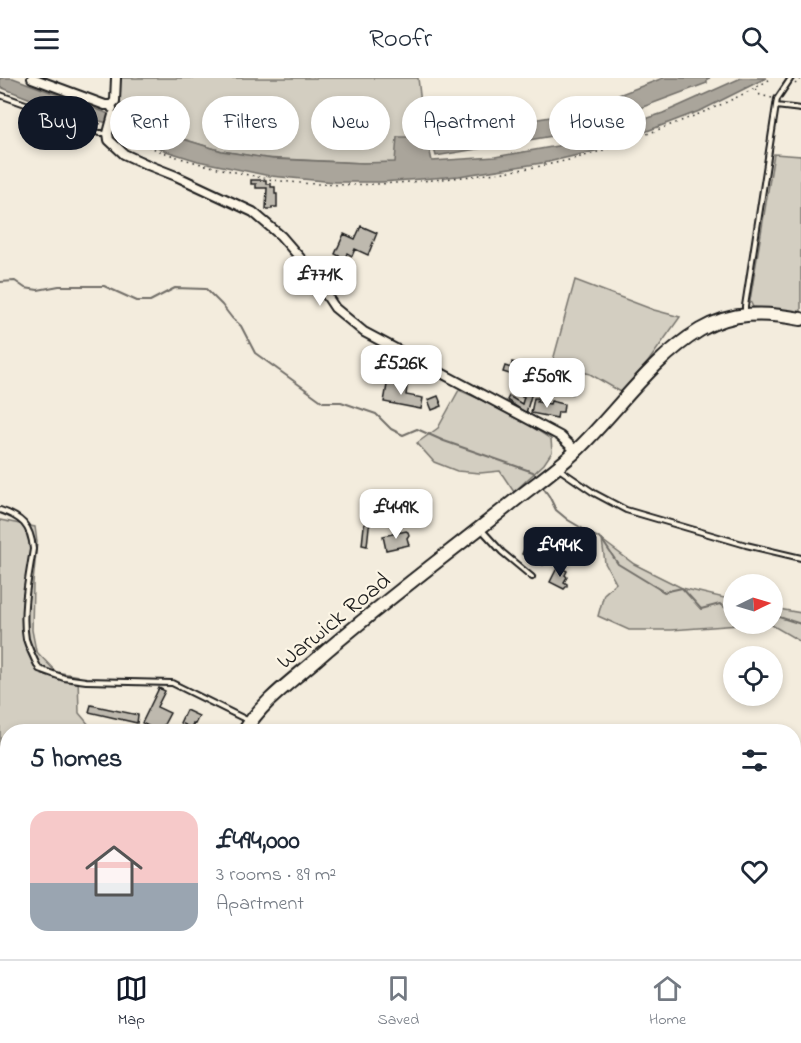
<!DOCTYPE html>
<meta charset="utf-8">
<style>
body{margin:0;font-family:"Indie Flower",sans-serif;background:#f2f2f3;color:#1f2937;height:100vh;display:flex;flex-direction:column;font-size:22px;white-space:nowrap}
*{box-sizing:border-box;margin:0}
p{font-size:20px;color:#747a83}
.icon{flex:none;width:33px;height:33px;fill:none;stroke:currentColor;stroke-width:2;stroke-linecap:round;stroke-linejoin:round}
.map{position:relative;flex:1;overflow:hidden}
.sheet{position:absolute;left:0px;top:646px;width:801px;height:236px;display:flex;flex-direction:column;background:#fff;border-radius:24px 24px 0 0;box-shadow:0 3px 9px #0003}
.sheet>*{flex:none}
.top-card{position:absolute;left:18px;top:18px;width:765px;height:54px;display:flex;gap:12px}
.needle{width:39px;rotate:85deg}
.controls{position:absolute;left:723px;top:496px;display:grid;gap:12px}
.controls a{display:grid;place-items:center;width:60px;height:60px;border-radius:50%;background:#fff;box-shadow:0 3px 9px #0003;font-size:30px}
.price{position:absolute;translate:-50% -51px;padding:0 14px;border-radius:12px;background:#fff;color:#222;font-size:20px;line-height:39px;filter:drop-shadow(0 2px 3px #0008)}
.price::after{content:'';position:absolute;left:50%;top:36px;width:18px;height:14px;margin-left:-9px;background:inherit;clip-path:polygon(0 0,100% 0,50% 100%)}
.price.active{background:#111827;color:#fff}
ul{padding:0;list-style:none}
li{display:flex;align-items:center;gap:18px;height:150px;padding:0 30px}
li+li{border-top:2px solid #e0e1e3}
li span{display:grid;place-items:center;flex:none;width:168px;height:120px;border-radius:18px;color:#555}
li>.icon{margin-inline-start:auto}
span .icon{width:72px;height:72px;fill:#fffc;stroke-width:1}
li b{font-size:26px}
h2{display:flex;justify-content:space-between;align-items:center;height:72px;padding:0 30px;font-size:26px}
.tag{padding:0 21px;border-radius:27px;background:#fff;box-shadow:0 3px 9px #0003;font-size:21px;line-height:54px}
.tag.active{background:#111827;color:#fff}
header{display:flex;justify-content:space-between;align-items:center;height:78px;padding:0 30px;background:#fff;font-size:27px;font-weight:600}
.menu{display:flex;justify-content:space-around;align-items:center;height:84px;border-top:2px solid #e0e1e3;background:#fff;font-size:16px;color:#747a83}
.menu a{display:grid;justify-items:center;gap:3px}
.menu .active{color:#111827}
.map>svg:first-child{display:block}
.green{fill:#d3cec1;stroke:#78756e;stroke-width:1.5}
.water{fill:#aaa59b;stroke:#716e68;stroke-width:1.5}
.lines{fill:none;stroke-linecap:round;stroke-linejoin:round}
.stream{stroke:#716e68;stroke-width:2}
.building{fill:#beb9ae;stroke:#1c1c1c;stroke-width:1.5}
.service-casing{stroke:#1c1c1c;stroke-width:8}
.minor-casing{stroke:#1c1c1c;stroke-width:12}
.primary-casing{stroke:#1c1c1c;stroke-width:16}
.path{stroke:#1c1c1c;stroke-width:1.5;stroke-dasharray:1.5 4.5;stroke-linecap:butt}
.service{stroke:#fcf5e5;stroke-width:4}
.minor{stroke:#fcf5e5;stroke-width:8}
.primary{stroke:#fcf5e5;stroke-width:12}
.minor-bridge-casing{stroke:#1c1c1c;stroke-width:12;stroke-linecap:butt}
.minor-bridge{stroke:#fcf5e5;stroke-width:8}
.labels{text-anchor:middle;stroke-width:4.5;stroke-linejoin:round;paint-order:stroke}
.street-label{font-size:24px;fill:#1c1c1c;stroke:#fcf5e5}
</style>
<header><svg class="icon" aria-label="menu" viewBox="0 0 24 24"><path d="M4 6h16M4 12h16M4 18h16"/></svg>Roofr<svg class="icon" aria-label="search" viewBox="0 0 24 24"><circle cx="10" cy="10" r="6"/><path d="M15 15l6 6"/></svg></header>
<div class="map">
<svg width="801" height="881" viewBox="0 0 801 881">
<rect width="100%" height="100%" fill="#f3ecdd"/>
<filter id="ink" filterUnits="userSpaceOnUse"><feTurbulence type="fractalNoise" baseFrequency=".0167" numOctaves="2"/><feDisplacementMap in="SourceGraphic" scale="12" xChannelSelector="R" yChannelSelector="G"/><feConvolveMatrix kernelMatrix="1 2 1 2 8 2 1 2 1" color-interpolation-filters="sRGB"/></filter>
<g filter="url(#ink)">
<path class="green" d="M121,0H418L428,84L363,85L263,80L222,73L124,43L119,17Z
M774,76L801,78V236L753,229L750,223Z
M575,202L654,232L680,239L648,284L621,314L590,296L552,286Z
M459,312L509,334L551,361L552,374L544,386L514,414L500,393L480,395L457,393L434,384L417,365L438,350Z
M0,442L35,449L37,464L33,505L32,552L36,573L56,594L78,598L79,635L95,654H8V813L0,820Z
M602,462L634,486L682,510L733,522L734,546H753L671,552H629L598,538L604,516L616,505L605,485Z
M773,530L801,535V564L770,546H772Z"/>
<path class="water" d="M0,0H13L104,34L124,43L222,73L273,81L363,85L395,84L397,59H425L431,66L434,62L433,58L569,36L663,0H710L707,1V5L576,54L436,78L435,74L432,72L430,74L432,83L495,79L557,68L593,59L663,35L741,0H766L702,32L595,73L548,84L459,98L382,104H335L270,98L198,83L166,73L104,44L69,36L0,9Z"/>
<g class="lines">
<path class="stream" d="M0,204L15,203L25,210L38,212L59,208H104L137,223H150L175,210L206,211L222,227L232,240L241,248L255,275L323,324H341L376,336L391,351L403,357L417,351L444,363L533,394L538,401
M542,408L549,418L556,432L568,442L602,462L618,486L664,514L682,510L701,531L720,526L734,536
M772,540L779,539L801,546"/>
</g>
<path class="building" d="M251,102H266V106H271V109H275V116H277V129H272V131H266L267,110H256V106H251Z
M361,148L377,155L368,177L355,171L352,178L347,175L345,181L335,176L344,156L355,161Z
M512,284L520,286L519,292L537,297L526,335L507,322L509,318L522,326L524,319H522L525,308H521L523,300L503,294L505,288L511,290Z
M576,300L582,304L572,316L567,312Z
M388,301L400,304L399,308L407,309L406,317L423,320L421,331L384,324Z
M438,318L442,328L432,332L428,322Z
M534,320H538L537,324L550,326L551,323L564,326L563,334H558L557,340L531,335Z
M369,437L374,440L369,449L367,468L362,467L364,448Z
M406,453L408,454L409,457L407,460L409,467L386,472L383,458Z
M526,468L547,479L543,487L522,476Z
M558,488L567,493L565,497L567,499L564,504L567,506V508L564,511L550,504Z
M159,610L165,613L157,629L170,635L160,654L142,645Z
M91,627L138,637L137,645L89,634Z
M186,632L199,638L195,646L193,645L191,650L180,645Z"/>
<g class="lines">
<g class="service-casing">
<path id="service" d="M0,17L34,29L99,55H108
M776,28L801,31
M745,236V228L777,21L791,0
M559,391L594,415L626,432L746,467L801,480
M0,432C21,439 31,447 33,471C29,498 21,533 26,561C29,571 34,581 39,591L64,600L86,603L172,605L249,643
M481,451L502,474L532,499"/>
</g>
<g class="minor-casing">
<path id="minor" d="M32,0L105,27H111
M112,30L111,27L115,23L116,0
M108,55L109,62L124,76L148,87L176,98L253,134L281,158L308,189L335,230L364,254L560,358L576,373"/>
</g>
<g class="primary-casing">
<path id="primary" d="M244,654C261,624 292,603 317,581C379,527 445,478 509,427C531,409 556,392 576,373C618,333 650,282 700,252C733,233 765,234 801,241
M154,881L156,874"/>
</g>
<path class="path" d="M795,6L801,1
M756,11L760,17L772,20
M82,41L101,46
M116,52C148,71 183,82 218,90C239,95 260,100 281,103C338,110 396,106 453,100C503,95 554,88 601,73C625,65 649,55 673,46C708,33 741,19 772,0
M418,874L448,881"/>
<use href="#service" class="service"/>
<use href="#minor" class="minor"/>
<use href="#primary" class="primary"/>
<g class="minor-bridge-casing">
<path id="minor-bridge" d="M108,55L113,37"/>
</g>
<use href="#minor-bridge" class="minor-bridge"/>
</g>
</g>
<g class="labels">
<g class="street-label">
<text transform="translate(333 542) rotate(-39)" y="8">Warwick Road</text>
</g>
</g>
</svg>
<div class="controls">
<a><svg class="needle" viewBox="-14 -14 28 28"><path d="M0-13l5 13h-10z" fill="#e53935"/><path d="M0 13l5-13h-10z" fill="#747a83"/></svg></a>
<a><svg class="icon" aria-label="locate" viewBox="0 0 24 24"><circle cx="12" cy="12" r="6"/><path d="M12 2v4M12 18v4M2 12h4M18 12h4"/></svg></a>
</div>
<b class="price" style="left:320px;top:229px">£771K</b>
<b class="price" style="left:401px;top:318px">£526K</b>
<b class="price" style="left:547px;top:331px">£509K</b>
<b class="price" style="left:396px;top:462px">£449K</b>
<b class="price active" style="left:560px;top:500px">£494K</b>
<div class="top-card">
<a class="tag active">Buy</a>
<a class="tag">Rent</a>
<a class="tag">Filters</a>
<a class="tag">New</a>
<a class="tag">Apartment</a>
<a class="tag">House</a>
</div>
<section class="sheet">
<h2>5 homes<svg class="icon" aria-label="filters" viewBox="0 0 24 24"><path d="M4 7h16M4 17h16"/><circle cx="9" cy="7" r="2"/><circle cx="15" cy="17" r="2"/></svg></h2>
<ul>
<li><span style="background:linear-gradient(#f6c9c9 60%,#9aa5b1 0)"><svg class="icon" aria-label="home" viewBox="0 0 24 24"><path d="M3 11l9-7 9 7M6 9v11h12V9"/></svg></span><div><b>£494,000</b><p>3 rooms · 89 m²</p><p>Apartment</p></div><svg class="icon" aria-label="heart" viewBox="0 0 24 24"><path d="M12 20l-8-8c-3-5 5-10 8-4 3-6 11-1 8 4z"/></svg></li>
</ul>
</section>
</div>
<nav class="menu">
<a class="active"><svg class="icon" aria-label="map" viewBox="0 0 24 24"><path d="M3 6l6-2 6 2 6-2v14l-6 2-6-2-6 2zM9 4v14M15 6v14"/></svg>Map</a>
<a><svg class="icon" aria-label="saved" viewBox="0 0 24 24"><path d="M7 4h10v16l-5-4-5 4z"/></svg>Saved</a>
<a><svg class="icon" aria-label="home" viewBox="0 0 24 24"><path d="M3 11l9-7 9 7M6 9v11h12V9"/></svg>Home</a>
</nav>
